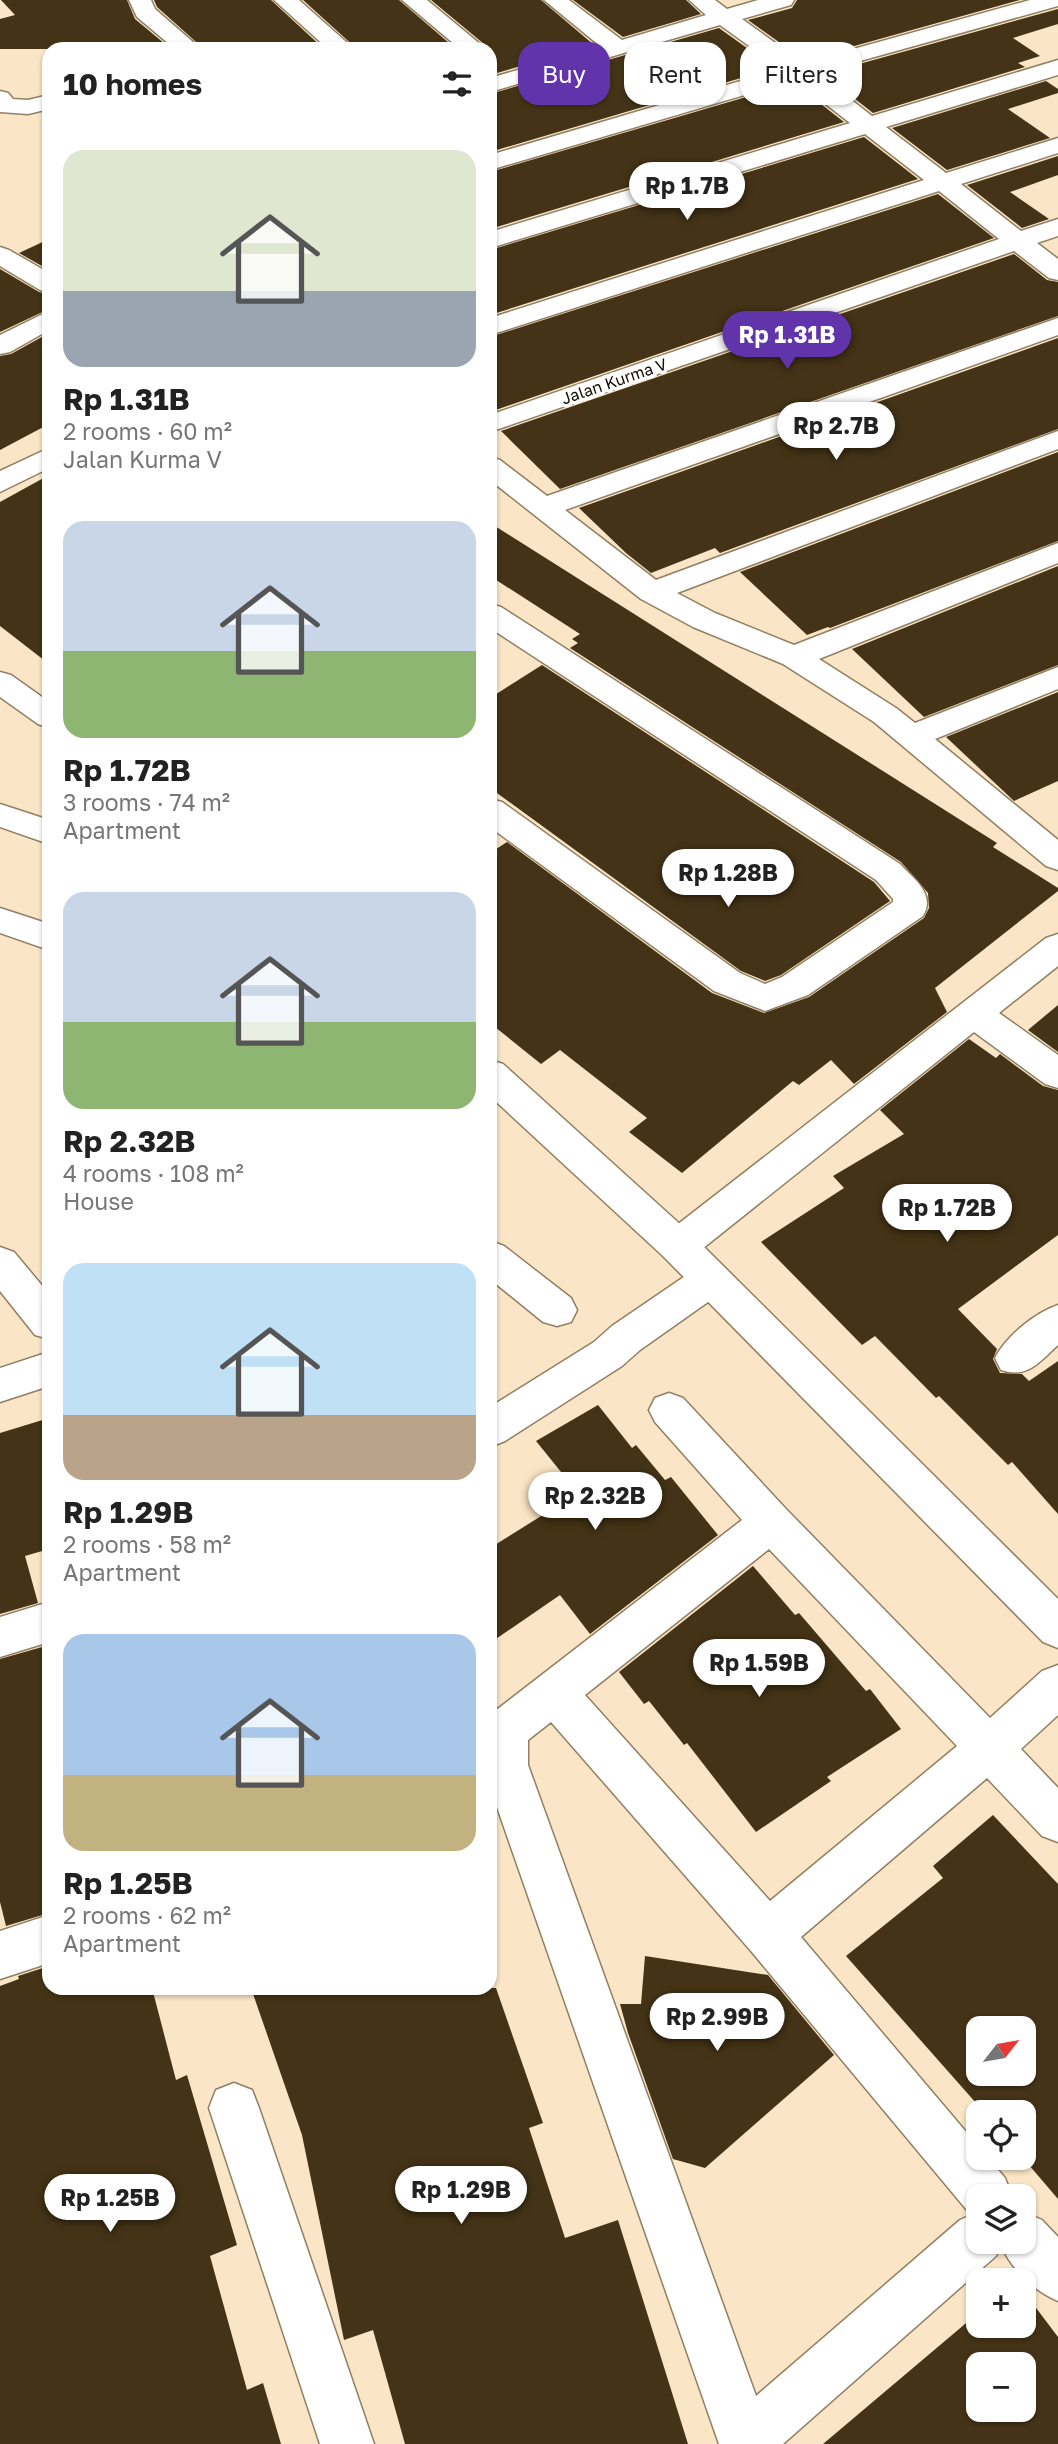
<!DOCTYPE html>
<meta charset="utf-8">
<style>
body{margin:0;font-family:"Golos Text",sans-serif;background:#f2f2f2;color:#222;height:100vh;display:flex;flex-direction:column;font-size:26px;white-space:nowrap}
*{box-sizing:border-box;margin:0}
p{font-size:23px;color:#767676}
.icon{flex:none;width:38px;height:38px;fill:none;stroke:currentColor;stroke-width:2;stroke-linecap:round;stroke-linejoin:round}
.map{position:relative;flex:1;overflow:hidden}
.sheet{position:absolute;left:42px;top:42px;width:455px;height:1953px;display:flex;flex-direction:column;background:#fff;border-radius:21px;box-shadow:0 2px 5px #0004}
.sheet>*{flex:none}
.top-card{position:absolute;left:518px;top:42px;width:434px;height:63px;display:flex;gap:14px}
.needle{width:46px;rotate:59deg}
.buttons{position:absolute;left:966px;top:2016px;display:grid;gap:14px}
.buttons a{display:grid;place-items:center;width:70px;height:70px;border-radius:14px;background:#fff;box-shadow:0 2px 5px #0004;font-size:35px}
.price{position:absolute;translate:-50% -60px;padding:0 16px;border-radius:24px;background:#fff;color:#222;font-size:23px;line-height:46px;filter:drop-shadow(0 2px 4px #0008)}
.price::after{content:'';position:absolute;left:50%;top:42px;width:21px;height:16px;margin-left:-10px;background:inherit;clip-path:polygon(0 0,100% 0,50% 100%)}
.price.active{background:#6134ac;color:#fff}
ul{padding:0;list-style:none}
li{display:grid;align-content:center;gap:14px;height:371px;padding:0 21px}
li span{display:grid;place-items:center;height:217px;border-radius:21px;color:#555}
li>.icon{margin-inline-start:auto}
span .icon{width:126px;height:126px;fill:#fffc;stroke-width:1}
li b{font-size:30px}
h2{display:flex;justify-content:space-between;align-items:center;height:84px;padding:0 21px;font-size:30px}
.tag{padding:0 24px;border-radius:21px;background:#fff;box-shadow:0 2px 5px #0004;font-size:24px;line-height:63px}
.tag.active{background:#6134ac;color:#fff}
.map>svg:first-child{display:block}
.building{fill:#443316;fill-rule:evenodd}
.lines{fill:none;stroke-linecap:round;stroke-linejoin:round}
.street-casing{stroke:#917f62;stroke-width:3}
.secondary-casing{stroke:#917f62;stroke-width:3}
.street{fill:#fff;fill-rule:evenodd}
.secondary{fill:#fff;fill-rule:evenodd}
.labels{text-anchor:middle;stroke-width:7;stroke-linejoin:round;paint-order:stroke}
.far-street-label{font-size:16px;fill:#130c03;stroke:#fff}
</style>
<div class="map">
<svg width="1058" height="2444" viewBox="0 0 1058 2444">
<rect width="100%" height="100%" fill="#fae6c6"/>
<path class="building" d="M1,0H127L135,19L171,49H0V19L15,15Z
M154,0H271L324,49H204L157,7Z
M303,0H399L456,49H357Z
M431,0H541L594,45L490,75V49Z
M573,0H686L701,14L623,37Z
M797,0H1020L804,60L748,20L792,8Z
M1058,9V24L1013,38L1040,56L1018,63L1025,67L873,113L823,74Z
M719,28L775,68L490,152V94Z
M1046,81L1058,89V93L1008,109L1050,138L947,170L892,128Z
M794,83L844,122L490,229V172Z
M864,137L918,179L490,315V250Z
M1058,156V175L1010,192L1049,219L1022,228L967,185Z
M938,194L994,238L490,412V337Z
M49,239V270L19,253Z
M1014,254L1047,280L1058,282V316L560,489L501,431Z
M0,269L39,292L49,294V309L0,332Z
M49,333V424L0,450V356L11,354Z
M1058,338V429L720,553L715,548L651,573L626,553L579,508Z
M1058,452V541L830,628L828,627L807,635L740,572Z
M49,475V664L0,626V502Z
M490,523L997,843L993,847L1058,888V891L935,988L947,1012L854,1084L831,1060L799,1085L793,1081L682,1173L629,1132L647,1118L560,1050L541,1064L490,1023V853L507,842L712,993L764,1013L809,997L924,918L929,908L928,893L901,862L570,648L578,643L572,639L580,634L490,576Z
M1058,566V665L924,717L852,649Z
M542,665L874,882L890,901L781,975L765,981L741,971L490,788V698Z
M1058,692V781L1014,801L946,737Z
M1058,1005V1052L1028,1030Z
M969,1039L996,1058L1000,1054L1043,1086L1058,1090V1235L958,1309L997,1349L993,1359L1000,1373L1022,1374L1029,1381L1058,1361V1514L1012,1462L1008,1465L939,1396L936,1398L875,1336L862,1345L761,1242L844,1188L833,1176L904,1134L880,1110Z
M598,1405L632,1448L636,1445L665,1480L671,1477L718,1535L590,1634L560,1595L490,1643V1548L578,1493L536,1441Z
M49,1418V1549L25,1556L38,1603L0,1614V1433Z
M753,1566L795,1615L799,1613L866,1691L870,1689L901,1729L827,1777L831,1781L756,1832L687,1743L684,1745L649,1701L644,1704L619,1672Z
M49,1645V1913L6,1926L0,1902V1659Z
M993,1815L1058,1884V2199L1023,2158L1024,2112H984L846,1956L943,1878L933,1866ZM978,2028H1024V2074H978Z
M645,1956L768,1975L834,2055L705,2168L673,2159L628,2033L620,2004H641Z
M49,1966V1988H152L176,2080L187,2075L237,2245L210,2256L247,2390L263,2383L281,2444H0V1986L19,1979L18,1976Z
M251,1988H496L543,2123L529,2128L565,2238L618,2220L688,2444H405L373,2330L344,2340L302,2135Z
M1024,2292L1058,2337V2444H823L978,2313V2326H1024ZM978,2364H1024V2410H978Z"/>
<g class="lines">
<g class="street-casing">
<path id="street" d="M129,0H151L155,9L201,49H175L137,17Z
M274,0H299L354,49H328Z
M402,0H427L486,49H460Z
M544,0H569L622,40L706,15L689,0H715L727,9L758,0H794L791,5L742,19L803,63L1030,0H1058V6L817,73L872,116L1058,60V75L886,127L946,173L1058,138V153L961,184L1021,231L1058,219V236L1037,243L1058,259V280L1049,278L1014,251L490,432V415L999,239L939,191L490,335V318L924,180L865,134L490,248V232L850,123L795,80L490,170V155L781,69L720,25L490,92V78L600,46Z
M0,91L8,93L13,99L28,100L49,95V109L28,114L0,112Z
M0,247L9,250L49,273V292L40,290L0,266Z
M49,311V330L10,352L0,354V335Z
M1058,318V335L565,510L656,580L1058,431V449L677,593L715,613L794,645L1058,543V563L819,659L896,708L915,723L1058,667V689L935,739L1058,840V870L1046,866L874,722L783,664L693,627L641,599L490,480V457L500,460L547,496Z
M49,448V468L0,492V471Z
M490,604L501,607L900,864C914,879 936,894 923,916L808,995L765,1011L714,991L490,827V799L502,802L740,973L765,984L782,977L893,902V899L876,880L490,628Z
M0,672L11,675L49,702V728L38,724L0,697Z
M0,908L49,924V950L0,933Z
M1058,934V966L999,1013L1058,1055V1088L1045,1084L974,1032L692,1257L678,1262L664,1257L659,1246L664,1235L1046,938Z
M490,1241L504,1246L571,1298L577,1310L571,1322L557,1326L543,1322L490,1279Z
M0,1247L14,1252L49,1294V1339L35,1335L0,1291Z
M711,1263L725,1268L731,1279L725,1290L640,1350L622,1366L505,1441L490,1447V1407L594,1342L612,1326L697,1268Z
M1058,1305V1345C1039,1362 1028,1379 1001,1370L995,1358C1006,1336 1035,1313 1058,1305Z
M49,1352V1386L0,1402V1368Z
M669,1393L683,1398L786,1509L990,1718L1042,1671L1058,1665V1715L1021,1749L1058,1788V1842L1042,1836L987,1778L801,1937L978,2146V2158H988L1005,2178L1012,2196H978V2242H1024V2212L1042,2220L1058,2237V2301C1034,2291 1011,2269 1001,2245L996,2256L783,2444H719L490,1787V1723L495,1711L742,1520L655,1422L649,1410L655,1398ZM769,1549L957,1746L770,1901L585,1695ZM551,1722L751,1951L971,2215L960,2220L756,2396L528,1765V1740Z
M49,1602V1642L0,1657V1617Z
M49,1915V1963L0,1979V1931Z
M234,2083L252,2090L259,2108L374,2444H320L209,2108L216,2090Z"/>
</g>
<g class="secondary-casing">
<path id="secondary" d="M0,804L49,820V844L0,827Z
M490,1060L503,1064L692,1235L1058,1599V1648L1043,1642L664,1257L490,1096Z"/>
</g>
<use href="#street" class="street"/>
<use href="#secondary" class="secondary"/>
</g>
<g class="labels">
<g class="far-street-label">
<text transform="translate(614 381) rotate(-19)" y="6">Jalan Kurma V</text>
</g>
</g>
</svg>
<div class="buttons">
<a><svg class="needle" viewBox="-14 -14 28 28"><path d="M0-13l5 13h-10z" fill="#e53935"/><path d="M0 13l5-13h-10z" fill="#767676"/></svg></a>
<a><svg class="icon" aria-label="locate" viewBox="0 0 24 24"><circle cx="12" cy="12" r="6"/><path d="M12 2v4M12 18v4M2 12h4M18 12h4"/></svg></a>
<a><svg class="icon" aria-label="layers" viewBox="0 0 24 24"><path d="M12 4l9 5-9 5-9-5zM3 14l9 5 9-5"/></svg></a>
<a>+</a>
<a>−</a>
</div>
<b class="price" style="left:687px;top:222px">Rp 1.7B</b>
<b class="price active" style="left:787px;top:371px">Rp 1.31B</b>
<b class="price" style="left:836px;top:462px">Rp 2.7B</b>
<b class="price" style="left:728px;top:909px">Rp 1.28B</b>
<b class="price" style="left:947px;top:1244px">Rp 1.72B</b>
<b class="price" style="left:595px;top:1532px">Rp 2.32B</b>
<b class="price" style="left:759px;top:1699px">Rp 1.59B</b>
<b class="price" style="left:717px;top:2053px">Rp 2.99B</b>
<b class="price" style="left:461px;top:2226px">Rp 1.29B</b>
<b class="price" style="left:110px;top:2234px">Rp 1.25B</b>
<div class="top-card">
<a class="tag active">Buy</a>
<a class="tag">Rent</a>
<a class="tag">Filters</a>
</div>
<section class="sheet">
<h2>10 homes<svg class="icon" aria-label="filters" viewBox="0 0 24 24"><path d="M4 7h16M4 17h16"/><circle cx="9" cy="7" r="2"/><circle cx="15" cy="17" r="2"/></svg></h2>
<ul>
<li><span style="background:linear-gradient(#dfe7d0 65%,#9aa5b1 0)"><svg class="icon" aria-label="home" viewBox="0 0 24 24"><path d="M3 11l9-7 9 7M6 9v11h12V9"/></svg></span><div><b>Rp 1.31B</b><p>2 rooms · 60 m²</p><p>Jalan Kurma V</p></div></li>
<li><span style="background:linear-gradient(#c9d6e8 60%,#8fb573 0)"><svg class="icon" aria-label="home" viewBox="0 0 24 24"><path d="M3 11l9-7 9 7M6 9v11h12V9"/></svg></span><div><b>Rp 1.72B</b><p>3 rooms · 74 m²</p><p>Apartment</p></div></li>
<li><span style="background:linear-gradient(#c9d6e8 60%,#8fb573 0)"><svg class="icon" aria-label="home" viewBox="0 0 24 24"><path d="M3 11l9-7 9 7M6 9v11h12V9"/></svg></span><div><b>Rp 2.32B</b><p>4 rooms · 108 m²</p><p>House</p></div></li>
<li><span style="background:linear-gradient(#bfe0f5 70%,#b9a48a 0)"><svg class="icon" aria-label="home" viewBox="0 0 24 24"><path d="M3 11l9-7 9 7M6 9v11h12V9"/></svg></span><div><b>Rp 1.29B</b><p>2 rooms · 58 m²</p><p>Apartment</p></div></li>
<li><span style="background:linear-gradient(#a9c7e8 65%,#c2b280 0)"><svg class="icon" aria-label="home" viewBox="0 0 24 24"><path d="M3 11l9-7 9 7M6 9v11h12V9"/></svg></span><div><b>Rp 1.25B</b><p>2 rooms · 62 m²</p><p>Apartment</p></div></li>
</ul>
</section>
</div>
